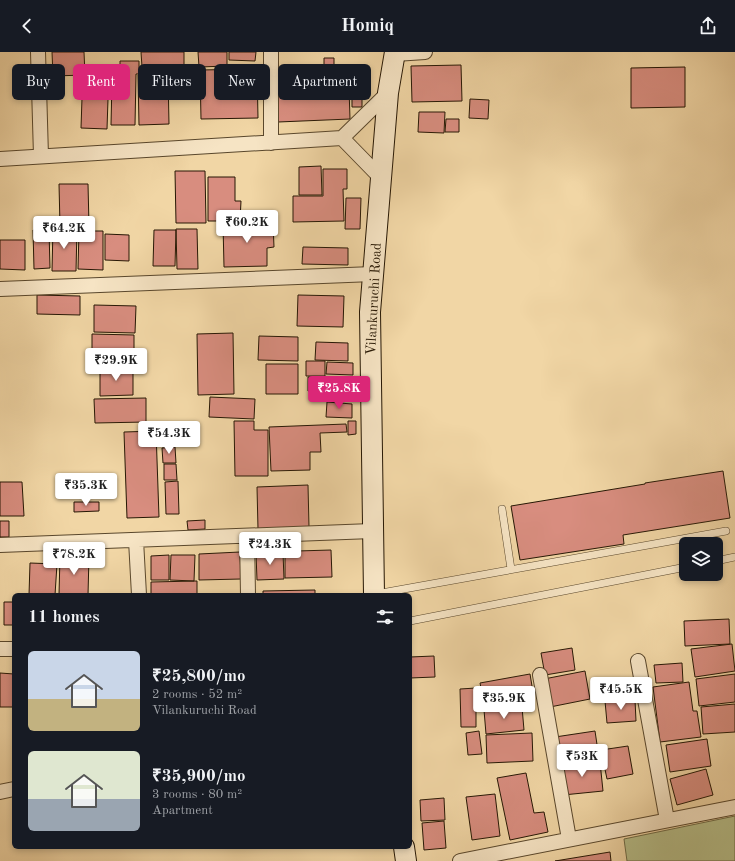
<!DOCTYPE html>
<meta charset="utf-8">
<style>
body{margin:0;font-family:"Old Standard TT",serif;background:#20242c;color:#f1f3f6;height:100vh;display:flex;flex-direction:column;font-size:15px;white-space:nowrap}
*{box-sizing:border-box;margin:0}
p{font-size:13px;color:#9ea1a6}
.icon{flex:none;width:22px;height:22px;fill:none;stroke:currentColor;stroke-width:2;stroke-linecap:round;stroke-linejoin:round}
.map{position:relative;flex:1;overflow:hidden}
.details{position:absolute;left:12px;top:541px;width:400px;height:256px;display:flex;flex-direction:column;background:#171b24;border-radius:6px;box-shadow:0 2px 6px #0003}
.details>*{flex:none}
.top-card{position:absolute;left:12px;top:12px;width:400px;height:36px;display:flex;gap:8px}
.controls{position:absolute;left:679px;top:485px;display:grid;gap:8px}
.controls a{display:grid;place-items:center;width:44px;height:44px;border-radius:6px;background:#171b24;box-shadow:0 2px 6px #0003;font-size:20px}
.price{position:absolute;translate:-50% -34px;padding:0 9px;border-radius:4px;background:#fff;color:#222;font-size:13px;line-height:26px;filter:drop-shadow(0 1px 2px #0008)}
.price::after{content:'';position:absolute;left:50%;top:24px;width:12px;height:9px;margin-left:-6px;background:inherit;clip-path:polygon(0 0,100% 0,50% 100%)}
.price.current{background:#db2777;color:#fff}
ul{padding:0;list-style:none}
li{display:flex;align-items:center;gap:12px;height:100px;padding:0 16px}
li span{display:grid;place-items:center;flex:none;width:112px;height:80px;border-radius:6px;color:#555}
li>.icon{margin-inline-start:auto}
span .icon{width:48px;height:48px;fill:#fffc;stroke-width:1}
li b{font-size:17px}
h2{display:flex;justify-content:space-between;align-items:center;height:48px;padding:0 16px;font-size:17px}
.chip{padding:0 14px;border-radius:6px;background:#171b24;box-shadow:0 2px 6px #0003;font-size:14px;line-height:36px}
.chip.current{background:#db2777;color:#fff}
header{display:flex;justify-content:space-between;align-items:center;height:52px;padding:0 16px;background:#171b24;font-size:18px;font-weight:700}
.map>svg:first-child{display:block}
.green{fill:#b6be89;stroke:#6e6a46}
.building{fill:#d88d7f;stroke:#261704}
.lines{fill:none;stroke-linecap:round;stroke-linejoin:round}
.lane-casing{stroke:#59472c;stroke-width:8}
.street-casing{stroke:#59472c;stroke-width:16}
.secondary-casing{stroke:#261704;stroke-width:22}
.lane{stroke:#f6e4c4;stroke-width:7}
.street{stroke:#f6e4c4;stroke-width:14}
.secondary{stroke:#f6e4c4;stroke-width:20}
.labels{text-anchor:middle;stroke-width:4;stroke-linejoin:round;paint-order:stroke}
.street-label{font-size:14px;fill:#261704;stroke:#f6e4c4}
</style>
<header><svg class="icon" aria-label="back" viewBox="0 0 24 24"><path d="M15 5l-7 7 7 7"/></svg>Homiq<svg class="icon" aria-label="share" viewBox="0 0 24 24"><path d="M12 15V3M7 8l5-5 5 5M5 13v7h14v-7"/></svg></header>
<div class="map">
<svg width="735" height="809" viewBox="0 0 735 809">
<rect width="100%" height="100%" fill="#f1d6a5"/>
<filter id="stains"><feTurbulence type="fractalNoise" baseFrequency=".005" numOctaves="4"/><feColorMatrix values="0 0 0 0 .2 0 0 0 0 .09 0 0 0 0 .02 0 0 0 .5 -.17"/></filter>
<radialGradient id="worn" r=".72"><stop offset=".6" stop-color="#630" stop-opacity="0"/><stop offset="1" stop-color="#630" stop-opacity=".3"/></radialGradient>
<path class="green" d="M735,764V809H627L624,787Z"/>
<path class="building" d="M52,0H84L85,23L53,24Z
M141,0H184V14L142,15Z
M198,0H227V14L199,15Z
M229,0H256L255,9L229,8Z
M324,6H334V35H324Z
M120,9H139V22H136L135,73H111L112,28H120Z
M461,13L462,49L412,50L411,14Z
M685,15V55L631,56V16Z
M257,17L258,66L201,67L200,18Z
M138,23H168L169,72L139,73Z
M349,36L350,67L278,70L277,39Z
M352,40H362V55H352Z
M82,46L108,47L107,77L81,76Z
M470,47L489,48L488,67L469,66Z
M419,60H445L444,81L418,80Z
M446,67H459V80H445Z
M321,114L322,143H299V115Z
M323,117H347V137H343L344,169L293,170V144H323Z
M175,119H205L206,171H176Z
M208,125H235V149H241L240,169H208Z
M59,132H88L89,174H60Z
M346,146H361L360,177H345Z
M273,171L274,195L267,196V214L224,215L223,172Z
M53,176L77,177L76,219H52Z
M176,177H197L198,217H177Z
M33,178H49L50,216L34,217Z
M154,178H176L175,214H153Z
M79,179H103V218L78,217Z
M105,182L129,183V209L105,208Z
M0,188H25V218L0,217Z
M303,195L348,196V213L302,212Z
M37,243L80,244V263L37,262Z
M298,243L344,244L343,275L297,274Z
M94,253L136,254L135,281L94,280Z
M233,281L234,342L198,343L197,282Z
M92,282L134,283V312L92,311Z
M259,284L298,285V309L258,308Z
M316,290L348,291V309L315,308Z
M306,309H325V324H306Z
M327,310L353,311V323L326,322Z
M266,312H298V342H266Z
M133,317V343L100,344V318Z
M308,325L345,326L344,341L308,339Z
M210,345L255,347L254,367L209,365Z
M146,346V370L95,371L94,347Z
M327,350L352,352V366L326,365Z
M234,369H254V378H268V424H235Z
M348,369H356V382L348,383Z
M346,372L347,380L320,381L321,400H310V418L271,419L269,375Z
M173,377L174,394H162L161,378Z
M156,379L159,465L127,466L124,380Z
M175,395L176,411H163L162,396Z
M164,412H176L177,428H164Z
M723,419L730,466L623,483L624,492L520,508L511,454L645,432V431Z
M178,429L179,462H166L165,430Z
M0,430H22L24,464H0Z
M308,433L309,475L258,477L257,435Z
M74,450H99V459L74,460Z
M205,468V477L188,478L187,469Z
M0,469H9V485H0Z
M331,498L332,525L285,526V503H297V499Z
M240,500L241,527L199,528V502Z
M283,501L284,527L257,528L256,502Z
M169,503V528H151V504Z
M171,503H195L194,529L170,528Z
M60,504H89L88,543H59Z
M30,511L57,512L55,543H29Z
M197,529V543H151V530Z
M315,538V543H263V539Z
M4,550H14V573H4Z
M729,567L730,592L685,594L684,569Z
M732,592L735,619L695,625L691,597Z
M572,596L575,618L545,623L541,601Z
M434,604L435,625L410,626V605Z
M682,611L683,630L656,631L654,613Z
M585,619L590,647L550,655L544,627Z
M0,621L14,622V655H0Z
M530,622L534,646L485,656L480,631Z
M735,622V650L699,654L696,627Z
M689,630L693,659H697L701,685L660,690L653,635Z
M476,636V675H461L460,637Z
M635,648L636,669L607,671L605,649Z
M735,652V680L703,682L701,655Z
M522,655L524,678L486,682L484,658Z
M479,679L482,702L468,703L466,681Z
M595,679L599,706L559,712L555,685Z
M532,681L533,709L487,711L486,683Z
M707,687L711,714L670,720L666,693Z
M628,694L633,722L607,727L601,698Z
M600,710L603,739L563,743L560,714Z
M706,717L713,743L677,753L670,727Z
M526,721L534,761L544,760L548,780L510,788L497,726Z
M495,742L500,784L472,788L466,745Z
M444,746L445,768L421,769L420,748Z
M444,769L446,796L424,798L422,771Z
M610,800L611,809H555Z"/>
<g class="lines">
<g class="lane-casing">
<path id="lane" d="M502,457L511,517
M716,509L735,505
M376,542L726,479
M410,569L686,515"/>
</g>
<g class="street-casing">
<path id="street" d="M38,0L41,104
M271,0V91
M395,2L425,0
M342,86L381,126
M0,107L342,86L388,41
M0,237L373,222
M247,484L248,543
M136,488L139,543
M0,493L372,479
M0,597H14
M638,609L667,768
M540,623L569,787
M0,740L14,737
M460,809L735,755"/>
</g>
<g class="secondary-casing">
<path id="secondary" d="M374,543L370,260L388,41L395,0
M404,795L406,809"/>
</g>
<use href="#lane" class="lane"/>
<use href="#street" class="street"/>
<use href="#secondary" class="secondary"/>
</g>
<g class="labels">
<g class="street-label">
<text transform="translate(373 247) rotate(-87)" y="5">Vilankuruchi Road</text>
</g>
</g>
<rect width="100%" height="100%" filter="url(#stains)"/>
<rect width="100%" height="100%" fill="url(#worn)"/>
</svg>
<div class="controls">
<a><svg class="icon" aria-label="layers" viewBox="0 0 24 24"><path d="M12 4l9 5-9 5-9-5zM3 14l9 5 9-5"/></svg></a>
</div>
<b class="price" style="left:247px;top:192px">₹60.2K</b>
<b class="price" style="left:64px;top:198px">₹64.2K</b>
<b class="price" style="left:116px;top:330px">₹29.9K</b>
<b class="price current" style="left:339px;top:358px">₹25.8K</b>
<b class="price" style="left:169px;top:403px">₹54.3K</b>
<b class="price" style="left:86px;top:455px">₹35.3K</b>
<b class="price" style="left:270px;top:514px">₹24.3K</b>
<b class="price" style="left:74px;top:524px">₹78.2K</b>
<b class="price" style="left:621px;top:659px">₹45.5K</b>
<b class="price" style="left:504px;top:668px">₹35.9K</b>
<b class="price" style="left:582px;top:726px">₹53K</b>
<div class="top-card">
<a class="chip">Buy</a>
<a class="chip current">Rent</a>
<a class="chip">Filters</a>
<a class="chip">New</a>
<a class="chip">Apartment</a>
</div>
<section class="details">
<h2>11 homes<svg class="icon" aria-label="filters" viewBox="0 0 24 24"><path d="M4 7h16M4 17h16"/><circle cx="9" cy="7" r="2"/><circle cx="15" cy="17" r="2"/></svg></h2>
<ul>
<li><span style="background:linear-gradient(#c9d6e8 60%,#c2b280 0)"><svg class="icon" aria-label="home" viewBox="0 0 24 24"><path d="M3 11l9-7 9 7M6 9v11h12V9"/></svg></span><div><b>₹25,800/mo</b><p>2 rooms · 52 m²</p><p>Vilankuruchi Road</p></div></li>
<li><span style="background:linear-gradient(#dfe7d0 60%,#9aa5b1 0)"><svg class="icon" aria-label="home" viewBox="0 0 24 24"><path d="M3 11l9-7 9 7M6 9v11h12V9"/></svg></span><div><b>₹35,900/mo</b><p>3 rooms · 80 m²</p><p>Apartment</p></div></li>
</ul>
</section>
</div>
